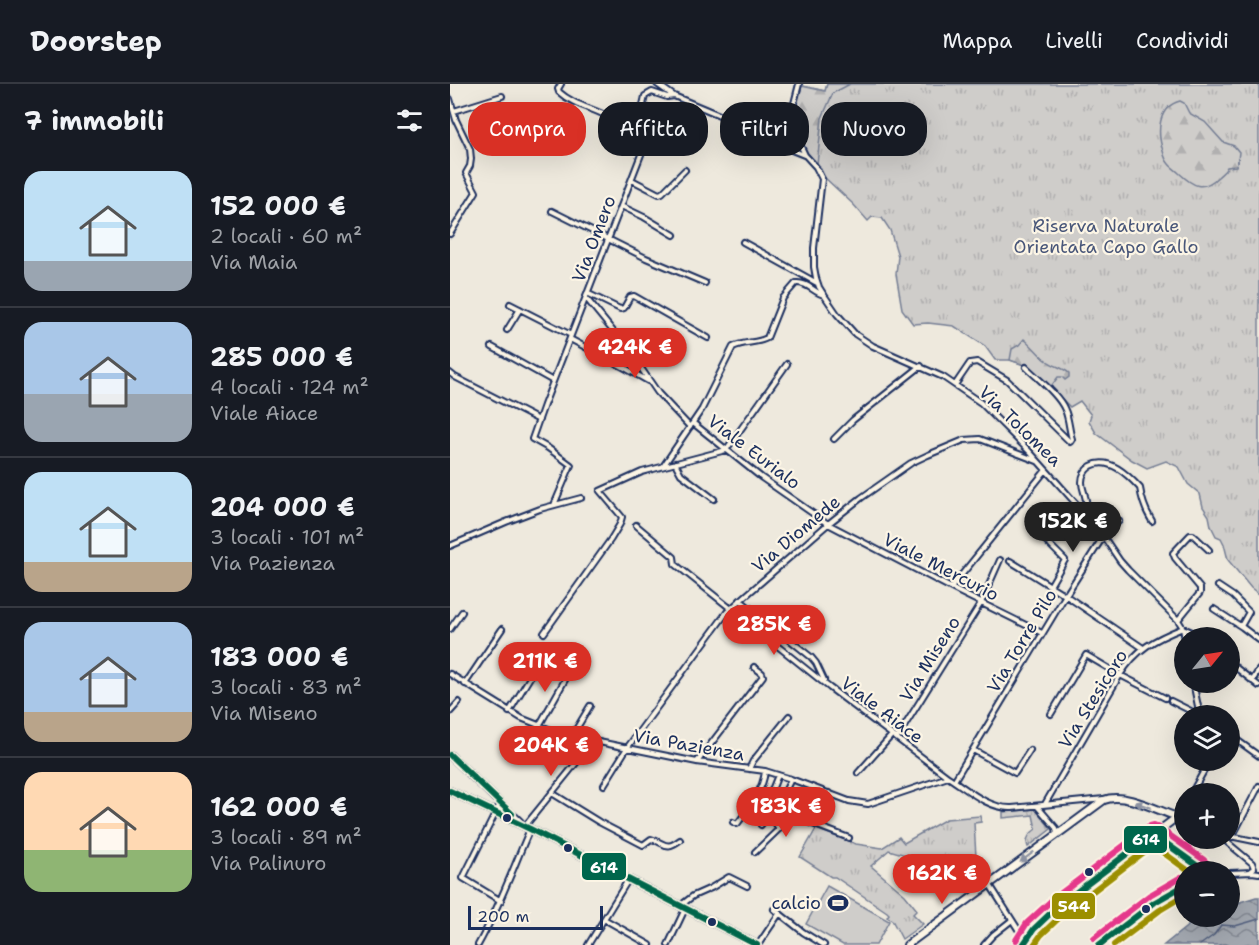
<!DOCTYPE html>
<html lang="it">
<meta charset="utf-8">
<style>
body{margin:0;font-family:"Shantell Sans",sans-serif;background:#20242c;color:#f1f3f6;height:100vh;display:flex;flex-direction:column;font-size:22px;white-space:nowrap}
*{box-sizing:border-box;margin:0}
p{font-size:20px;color:#9ea1a6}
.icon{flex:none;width:33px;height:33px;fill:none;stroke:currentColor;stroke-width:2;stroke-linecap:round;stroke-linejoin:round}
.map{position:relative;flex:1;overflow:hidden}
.details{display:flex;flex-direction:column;background:#171b24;width:450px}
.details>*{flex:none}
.hud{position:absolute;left:18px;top:18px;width:570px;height:54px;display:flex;gap:12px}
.needle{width:39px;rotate:60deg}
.controls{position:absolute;left:724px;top:543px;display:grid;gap:12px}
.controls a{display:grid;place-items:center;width:66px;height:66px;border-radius:50%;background:#171b24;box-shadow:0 6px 24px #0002;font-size:30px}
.scale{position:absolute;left:18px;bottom:15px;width:135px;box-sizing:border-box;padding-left:6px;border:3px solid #1b2f5e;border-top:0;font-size:16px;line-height:21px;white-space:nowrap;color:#1b2f5e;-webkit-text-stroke:4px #fcf5e5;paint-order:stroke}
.price{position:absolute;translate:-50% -51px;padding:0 14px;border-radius:21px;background:#d93025;color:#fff;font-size:20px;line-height:39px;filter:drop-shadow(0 2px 3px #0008)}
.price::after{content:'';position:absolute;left:50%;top:36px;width:18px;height:14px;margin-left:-9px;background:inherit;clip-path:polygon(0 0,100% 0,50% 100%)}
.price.current{background:#222;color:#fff}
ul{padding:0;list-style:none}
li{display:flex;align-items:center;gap:18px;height:150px;padding:0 24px}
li+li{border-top:2px solid #363941}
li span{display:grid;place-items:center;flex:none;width:168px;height:120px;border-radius:18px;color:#555}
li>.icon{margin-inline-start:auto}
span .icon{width:72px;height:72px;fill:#fffc;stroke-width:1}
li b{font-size:26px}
h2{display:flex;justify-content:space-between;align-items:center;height:72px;padding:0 24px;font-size:26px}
.chip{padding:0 21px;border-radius:24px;background:#171b24;box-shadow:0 6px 24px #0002;font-size:21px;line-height:54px}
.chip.current{background:#d93025;color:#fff}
header{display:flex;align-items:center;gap:36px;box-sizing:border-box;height:84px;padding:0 30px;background:#171b24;border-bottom:2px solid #363941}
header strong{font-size:28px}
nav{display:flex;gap:33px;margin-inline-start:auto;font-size:21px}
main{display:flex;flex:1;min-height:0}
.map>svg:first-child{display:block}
.grass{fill:url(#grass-tufts);stroke:#757e94;stroke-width:1.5}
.forest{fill:url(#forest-firs);stroke:#757e94;stroke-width:1.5}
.pitch{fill:#cfcdca;stroke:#757e94;stroke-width:1.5}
.water{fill:url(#water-waves);stroke:#6c778f;stroke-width:1.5}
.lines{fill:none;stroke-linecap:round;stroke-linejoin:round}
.shore{stroke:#515f7e;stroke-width:1.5}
.minor-casing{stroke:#1b2f5e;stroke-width:8}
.secondary-casing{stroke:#1b2f5e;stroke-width:10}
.minor{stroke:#fcf5e5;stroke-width:4}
.secondary{stroke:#fcf5e5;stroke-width:6}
.bus-1-casing{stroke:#fcf5e5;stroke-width:10}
.bus-2-casing{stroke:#fcf5e5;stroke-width:10}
.bus-3-casing{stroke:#fcf5e5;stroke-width:10}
.bus-1{stroke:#00664c;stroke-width:6}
.bus-2{stroke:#9c8f00;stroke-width:6}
.bus-3{stroke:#e5398b;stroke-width:6}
.oneway{fill:#8c92a2}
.bus-dot{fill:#1b2f5e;stroke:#fcf5e5;stroke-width:2}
.labels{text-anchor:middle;stroke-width:4.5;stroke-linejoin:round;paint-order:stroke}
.park-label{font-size:18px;fill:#485679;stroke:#fcf5e5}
.street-label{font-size:18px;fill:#1b2f5e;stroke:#fcf5e5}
.poi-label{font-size:18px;fill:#1b2f5e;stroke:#fcf5e5;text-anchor:end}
.line-badge{stroke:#fcf5e5;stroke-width:2}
.badge-label{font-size:16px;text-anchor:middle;font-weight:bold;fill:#fff}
</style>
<header>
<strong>Doorstep</strong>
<nav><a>Mappa</a><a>Livelli</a><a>Condividi</a></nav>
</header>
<main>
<section class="details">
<h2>7 immobili<svg class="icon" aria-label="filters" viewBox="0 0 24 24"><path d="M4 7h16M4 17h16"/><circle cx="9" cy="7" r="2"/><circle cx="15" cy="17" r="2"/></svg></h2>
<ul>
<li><span style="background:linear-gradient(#bfe0f5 75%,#9aa5b1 0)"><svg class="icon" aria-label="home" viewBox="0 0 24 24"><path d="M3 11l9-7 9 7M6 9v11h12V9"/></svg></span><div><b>152 000 €</b><p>2 locali · 60 m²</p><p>Via Maia</p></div></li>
<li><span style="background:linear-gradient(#a9c7e8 60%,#9aa5b1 0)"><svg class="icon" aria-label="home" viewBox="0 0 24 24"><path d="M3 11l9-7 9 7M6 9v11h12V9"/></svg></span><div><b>285 000 €</b><p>4 locali · 124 m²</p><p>Viale Aiace</p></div></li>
<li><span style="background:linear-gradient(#bfe0f5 75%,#b9a48a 0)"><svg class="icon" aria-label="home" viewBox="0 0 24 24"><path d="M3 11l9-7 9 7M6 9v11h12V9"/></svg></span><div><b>204 000 €</b><p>3 locali · 101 m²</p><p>Via Pazienza</p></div></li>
<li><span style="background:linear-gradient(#a9c7e8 75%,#b9a48a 0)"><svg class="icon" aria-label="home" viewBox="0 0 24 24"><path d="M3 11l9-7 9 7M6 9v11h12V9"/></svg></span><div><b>183 000 €</b><p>3 locali · 83 m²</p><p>Via Miseno</p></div></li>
<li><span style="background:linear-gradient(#ffd9b3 65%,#8fb573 0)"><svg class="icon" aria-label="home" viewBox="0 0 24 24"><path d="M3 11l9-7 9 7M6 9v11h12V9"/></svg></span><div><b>162 000 €</b><p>3 locali · 89 m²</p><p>Via Palinuro</p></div></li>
</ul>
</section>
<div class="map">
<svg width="809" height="861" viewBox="0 0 809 861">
<defs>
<pattern id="grass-tufts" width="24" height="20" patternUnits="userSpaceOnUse" patternTransform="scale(1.5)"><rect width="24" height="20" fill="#cfcdca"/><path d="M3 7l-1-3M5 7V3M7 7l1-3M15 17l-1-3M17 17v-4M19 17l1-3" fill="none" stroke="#b1b0b0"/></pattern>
<pattern id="forest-firs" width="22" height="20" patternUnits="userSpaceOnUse" patternTransform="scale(1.5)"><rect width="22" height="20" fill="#cfcdca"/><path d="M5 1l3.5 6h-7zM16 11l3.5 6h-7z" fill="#b1b0b0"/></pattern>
<pattern id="water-waves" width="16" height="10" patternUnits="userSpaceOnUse" patternTransform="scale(1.5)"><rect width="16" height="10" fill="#a2a7af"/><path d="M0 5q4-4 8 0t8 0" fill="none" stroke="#838892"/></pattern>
</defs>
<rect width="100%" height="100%" fill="#eee9dd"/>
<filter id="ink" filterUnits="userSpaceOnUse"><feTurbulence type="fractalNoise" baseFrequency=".0167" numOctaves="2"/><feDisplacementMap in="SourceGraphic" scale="12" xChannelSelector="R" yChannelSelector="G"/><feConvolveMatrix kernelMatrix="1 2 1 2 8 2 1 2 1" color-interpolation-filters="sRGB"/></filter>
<g filter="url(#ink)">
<path class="grass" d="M377,0H809V510L801,504L778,476L774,460L771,454L766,452L761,442L759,432L753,423L750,410L738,400L729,383L716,377L697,384L682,376L646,349L639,337L641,331L630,317L620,323L580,283L560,276H545L535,262L504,242L478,239L463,240L452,225L446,190L448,172L440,146L432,134L422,133L418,137L403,120L373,92L367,80L355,67L344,28L352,2L375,7Z
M585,725L599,742L601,745L578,763C575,755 580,749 586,745L583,731L553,734V728Z
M530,732L531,738L524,739L526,773L530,781L526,784L530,789L525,796L529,800L525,803L487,780L439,766L421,782L455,811L467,826L463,830L473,840L452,855L442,836L437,833L439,830L437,828L385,793H381L350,773L366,745L406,760L432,764L449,753L454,759L496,735Z"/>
<path class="forest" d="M377,0H400L383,9L372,34L367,80L355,67L342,36L352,2L375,7Z
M730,17L734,19L739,29L755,38L773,58L784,62L789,68L788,76L786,82L777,83C775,88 772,89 768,93C752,108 743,102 729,89C726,86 721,83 719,80C716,77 714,71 713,67C707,49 707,23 730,17Z
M574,255C583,262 588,270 596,276C603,282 612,283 619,289V293L615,296L612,293H608L602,301V305L580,283L560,276L562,265L569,261Z"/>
<path class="pitch" d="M377,802L439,837L426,861H393L356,840Z"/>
<path class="water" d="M806,813H809V861H714L744,837L753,833L780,832V821Z"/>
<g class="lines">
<path class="shore" d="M750,861L764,851L771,841L785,842L809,835"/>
<g class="minor-casing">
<path id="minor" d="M111,0L108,5L109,8C122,20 141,24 157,32C171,39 184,50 196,61
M207,0L224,12L298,43L339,65L354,71
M349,0L340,35L342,43L355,71L366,83L372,95L364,164V183L366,194L369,203L374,211L387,230L405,250L423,262L493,293L531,319L579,367L637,432L649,446L670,477L678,486L728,536L733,544L735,556
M0,15L6,36L20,65L21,75L20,82L16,89L26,108L0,150
M4,27L52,12
M182,96L209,110L212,109L235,86
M171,122L194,133L224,151
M102,127L196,174L255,199
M293,158L367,199
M137,209L170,225L174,224L180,213L184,212L258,254
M136,214L180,268L208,309L240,343
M60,220L121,251
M57,246L70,225
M120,255L175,284L198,297
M42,263L103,297
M175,284L176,278L180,269
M0,289L5,293L89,336
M505,301L520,279L527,278L557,296L620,358L622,355C619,346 619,335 615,326C609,311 588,295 576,283
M243,339L312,394L378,440L509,508L592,549
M384,355L403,336L471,282
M225,379L231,390L264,415
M214,381L252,325L283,263C295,257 306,260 317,254L333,214L346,199C358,198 364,209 374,211
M104,421L121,381L98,364L82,355L94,321L204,37L203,28L193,21L195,12L202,8L217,13L224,12
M637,431C637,425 637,418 635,412C634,407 632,404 632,398C632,391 635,386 641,382C659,372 678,391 690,404C692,417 695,426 702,437
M186,441L224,473L225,480L380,604L498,693
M585,446L615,476L600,502
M0,462L56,438L90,425L131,414
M560,477L615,511L693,564
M768,502L783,512L799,528L791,542
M501,504L596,386
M290,516L361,573L366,579L374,596
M764,525L792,543L809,556
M728,536L750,509V504L725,474L723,469L740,451H743L759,466
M733,544L742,548L749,554
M0,545L12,528
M94,549L161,455L170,440L172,433L150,407L192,388L276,366L337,280
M780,579L809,602
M0,590L71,634L101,646L144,657L247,678L315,687L341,695L399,717L418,720L498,693C517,705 538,725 562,724L654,715
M802,597L809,586
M743,598L750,632
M15,600L52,545
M721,617L749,631
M0,628L9,618
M59,628L85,585
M601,630L636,571L670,591L715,614
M89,642L120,587
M780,651L809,672
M122,652L140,622
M447,654L531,519L550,476
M523,666L565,689L580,666
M247,678L313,592L312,589L304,583
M299,685L303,677L339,632
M408,689L442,651
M504,697L614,514L653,453L669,437
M154,701L177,664L277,528L378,440L411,414L461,379L478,371L514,356L530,355L538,358L587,377
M102,709L149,738L193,761L201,755C216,759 215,767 230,756
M379,709L356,730L354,735L360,739L399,754
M741,710L760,676
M735,719L727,733L735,736
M50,720L13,794L51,817
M595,720L670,591C686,565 705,555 733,544
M587,722L606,744L607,750
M283,738L287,740L288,739C299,724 313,707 315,687
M311,741L323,723L322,706L328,691
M75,742L144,657
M704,750L749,783L753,788
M780,752L809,758
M782,753L809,702
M772,754L802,779L804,784L799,788
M305,768L329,745L321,732L330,718L341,695
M780,789L802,788L809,789
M540,801L578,861
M230,822L243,812L261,804L279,793L297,802
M324,825L353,848L374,861
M154,835L200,861
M28,861C49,824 63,784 80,745
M138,861L178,796
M218,861L235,825
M308,861L329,830
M534,861L543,851L562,836
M649,861L705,818L735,801"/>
</g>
<g class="secondary-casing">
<path id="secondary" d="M0,671L70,738
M0,707L80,745L307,861
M457,861L654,716C674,708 707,726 727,733
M573,861L584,845L607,823L727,733"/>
</g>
<use href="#minor" class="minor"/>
<use href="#secondary" class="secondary"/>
<g class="bus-1-casing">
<path id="bus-1" d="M0,671L62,730
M0,707L80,745L307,861
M573,861L584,845L607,823L703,750L749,783L753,788
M649,861L705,818L735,801"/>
</g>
<g class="bus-2-casing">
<path id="bus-2" d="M584,861L591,851L613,830L703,761L740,788
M664,861L710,826L735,811"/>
</g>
<g class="bus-3-casing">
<path id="bus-3" d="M644,854L700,811L731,793
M566,856L577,839L602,816L700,742L704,741L708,743L754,776L760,782"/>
</g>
<use href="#bus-1" class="bus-1"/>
<use href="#bus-2" class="bus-2"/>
<use href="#bus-3" class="bus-3"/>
</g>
<defs><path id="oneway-solid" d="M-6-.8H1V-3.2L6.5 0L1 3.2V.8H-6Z" transform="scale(1.5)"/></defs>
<g class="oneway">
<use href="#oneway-solid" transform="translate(693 721) rotate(-161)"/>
<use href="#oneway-solid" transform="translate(577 773) rotate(143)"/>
</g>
</g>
<defs>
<g id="stadium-bare" transform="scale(1.62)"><path d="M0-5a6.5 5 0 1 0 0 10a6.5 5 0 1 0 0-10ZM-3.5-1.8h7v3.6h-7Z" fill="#1b2f5e" stroke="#fcf5e5" stroke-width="2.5" paint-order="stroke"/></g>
</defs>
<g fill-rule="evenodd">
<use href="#stadium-bare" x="388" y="819"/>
</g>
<g class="bus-dot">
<circle cx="57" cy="734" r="5"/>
<circle cx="118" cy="764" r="5"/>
<circle cx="639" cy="788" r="5"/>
<circle cx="696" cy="825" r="5"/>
<circle cx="262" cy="838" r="5"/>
</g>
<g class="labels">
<g class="park-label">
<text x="656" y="148">Riserva Naturale<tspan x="656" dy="21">Orientata Capo Gallo</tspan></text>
</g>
<g class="street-label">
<text transform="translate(144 155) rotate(-69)" y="6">Via Omero</text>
<text transform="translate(570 342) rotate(44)" y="6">Via Tolomea</text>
<text transform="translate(304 368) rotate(37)" y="6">Viale Eurialo</text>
<text transform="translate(346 450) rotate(-40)" y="6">Via Diomede</text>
<text transform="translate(491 483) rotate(27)" y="6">Viale Mercurio</text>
<text transform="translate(572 557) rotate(-59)" y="6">Via Torre Pilo</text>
<text transform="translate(480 575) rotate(-58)" y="6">Via Miseno</text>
<text transform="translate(643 615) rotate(-58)" y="6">Via Stesicoro</text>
<text transform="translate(432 626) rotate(37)" y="6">Viale Aiace</text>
<text transform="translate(239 661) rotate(10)" y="6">Via Pazienza</text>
</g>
<g class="poi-label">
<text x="371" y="825">calcio</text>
</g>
</g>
<g class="line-badge">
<rect x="673" y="741" width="45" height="29" rx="6" fill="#00664c"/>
<rect x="131" y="768" width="46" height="29" rx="6" fill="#00664c"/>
<rect x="601" y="808" width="45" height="28" rx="6" fill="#9c8f00"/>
</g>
<g class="badge-label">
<text x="696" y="761">614</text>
<text x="154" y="789">614</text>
<text x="624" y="828">544</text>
</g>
</svg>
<div class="controls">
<a><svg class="needle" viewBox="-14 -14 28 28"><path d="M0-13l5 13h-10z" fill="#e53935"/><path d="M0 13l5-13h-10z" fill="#9ea1a6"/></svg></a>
<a><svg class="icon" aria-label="layers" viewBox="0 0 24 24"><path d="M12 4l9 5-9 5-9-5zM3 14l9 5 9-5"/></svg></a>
<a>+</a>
<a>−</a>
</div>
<div class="scale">200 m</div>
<b class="price" style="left:185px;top:295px">424K €</b>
<b class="price current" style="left:623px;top:469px">152K €</b>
<b class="price" style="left:324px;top:572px">285K €</b>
<b class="price" style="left:95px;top:609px">211K €</b>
<b class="price" style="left:101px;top:693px">204K €</b>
<b class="price" style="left:336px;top:754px">183K €</b>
<b class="price" style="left:492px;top:821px">162K €</b>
<div class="hud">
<a class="chip current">Compra</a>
<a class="chip">Affitta</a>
<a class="chip">Filtri</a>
<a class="chip">Nuovo</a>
</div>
</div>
</main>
